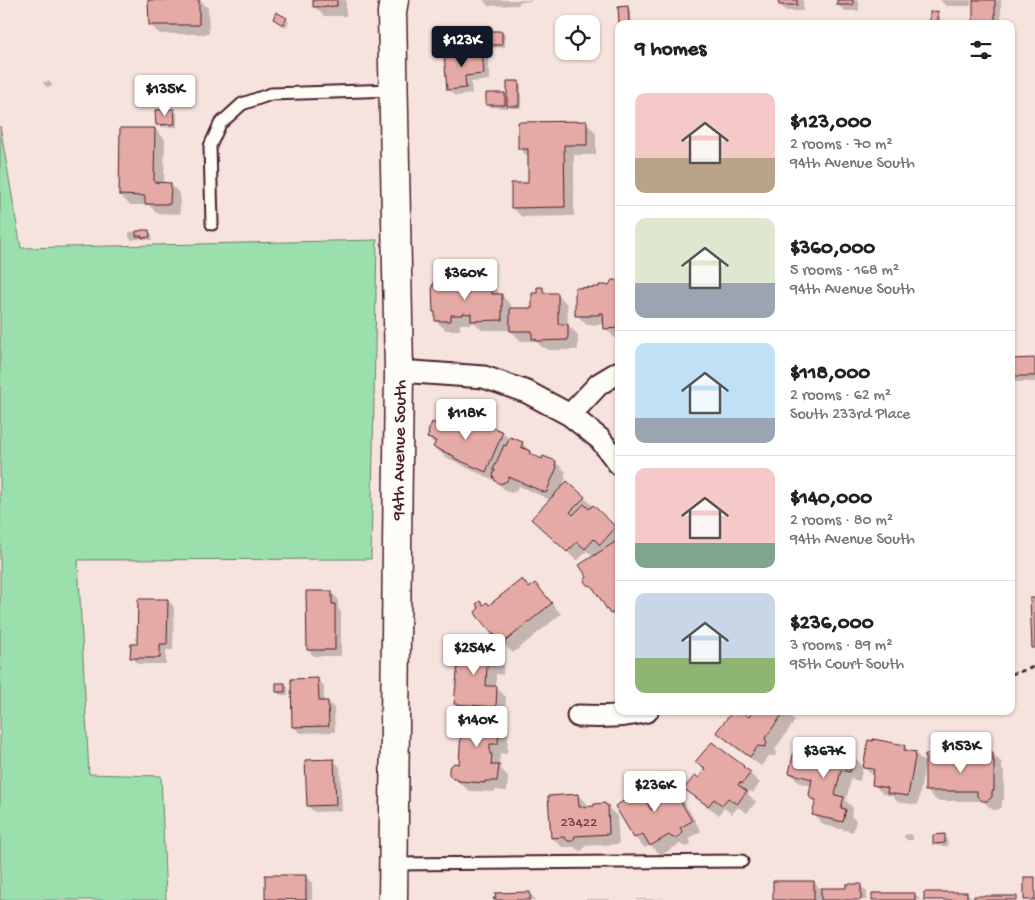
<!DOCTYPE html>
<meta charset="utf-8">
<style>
body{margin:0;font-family:"Gochi Hand",sans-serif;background:#f6f6f6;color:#222;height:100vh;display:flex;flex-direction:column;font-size:19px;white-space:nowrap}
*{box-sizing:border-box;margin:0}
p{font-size:16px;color:#767676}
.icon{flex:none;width:28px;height:28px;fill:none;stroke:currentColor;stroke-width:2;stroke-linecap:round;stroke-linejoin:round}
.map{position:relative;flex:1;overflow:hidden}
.panel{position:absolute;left:615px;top:20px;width:400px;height:695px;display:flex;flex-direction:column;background:#fff;border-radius:10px;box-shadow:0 1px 4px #0004}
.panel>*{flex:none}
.buttons{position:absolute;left:555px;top:15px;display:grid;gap:10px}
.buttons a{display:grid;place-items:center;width:45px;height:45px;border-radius:10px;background:#fff;box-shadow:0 1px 4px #0004;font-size:25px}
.price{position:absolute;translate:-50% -42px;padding:0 11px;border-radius:5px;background:#fff;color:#222;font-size:16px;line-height:32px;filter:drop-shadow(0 1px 2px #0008)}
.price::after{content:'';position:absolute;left:50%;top:30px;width:15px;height:11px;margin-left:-8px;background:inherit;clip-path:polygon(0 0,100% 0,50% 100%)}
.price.active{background:#111827;color:#fff}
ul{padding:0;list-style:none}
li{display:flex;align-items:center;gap:15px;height:125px;padding:0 20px}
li+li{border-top:1px solid #e0e0e0}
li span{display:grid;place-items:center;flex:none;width:140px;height:100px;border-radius:10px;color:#555}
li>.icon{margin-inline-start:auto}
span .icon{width:60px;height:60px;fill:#fffc;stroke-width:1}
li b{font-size:21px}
h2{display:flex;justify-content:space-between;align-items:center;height:60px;padding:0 20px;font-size:21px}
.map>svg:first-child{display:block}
.green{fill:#9adfac;stroke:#727f6c}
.shadow{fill:#0003}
.building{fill:#e5aaa5;stroke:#4a1f2b}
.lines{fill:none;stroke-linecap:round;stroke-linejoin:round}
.lane-casing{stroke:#4a1f2b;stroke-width:15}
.street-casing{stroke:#4a1f2b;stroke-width:25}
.secondary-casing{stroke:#4a1f2b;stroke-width:31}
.path{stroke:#4a1f2b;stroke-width:3;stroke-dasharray:5 4;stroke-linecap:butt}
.lane{stroke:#fdfcf7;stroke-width:11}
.street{stroke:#fdfcf7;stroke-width:21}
.secondary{stroke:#fdfcf7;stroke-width:28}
.labels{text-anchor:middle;stroke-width:5;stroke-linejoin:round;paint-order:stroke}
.number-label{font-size:15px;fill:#71424a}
.street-label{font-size:18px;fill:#4a1f2b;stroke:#fdfcf7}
</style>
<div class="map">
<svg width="1035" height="900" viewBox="0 0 1035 900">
<rect width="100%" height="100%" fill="#f6e3de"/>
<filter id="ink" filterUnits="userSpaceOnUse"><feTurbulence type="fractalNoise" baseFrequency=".02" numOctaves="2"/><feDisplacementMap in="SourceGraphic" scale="10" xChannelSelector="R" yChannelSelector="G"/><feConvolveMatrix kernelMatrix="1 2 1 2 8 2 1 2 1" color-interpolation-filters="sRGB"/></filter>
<g filter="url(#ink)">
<path class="green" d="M0,126L21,248L377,240L371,559L78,560L89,774L161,776L166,900H0Z"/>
<path class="shadow" d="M149,0H200L208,8L209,34H160L150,25Z
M314,0H346V16H324L314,6Z
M483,0H532V1L519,2V5L489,6Z
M780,0H803V11H786L780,5Z
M838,0H859V11H845L838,5Z
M940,0H971V6H946Z
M974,0H1001V24H974Z
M627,7L630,10L631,24H621L620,23Z
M937,13L940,16L941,24H932Z
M286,19L289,22L286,27L278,22Z
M502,32L505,35V47L493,48L490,45Z
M482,52L488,59L490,80L471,82L472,94L455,96L448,89Z
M155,75H160L163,78V84H158L155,81Z
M49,81L53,86L47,87L44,84L43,82Z
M518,82L521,85V108H511L508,105V108L490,107L487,104L505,94L508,98Z
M174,110L177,113V127H160L157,124Z
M586,123L596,133V155H574V216L522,217L512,207L529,184V158L520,149Z
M155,129L165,139L164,183L170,184L180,194V214L156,213L149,205H130L120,195Z
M149,231L152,234V240H146L144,238L132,240L129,237V232Z
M444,276L454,285H491L511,305V309H533L538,294L542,288L548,294H557L567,304L568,325L578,335V350H548L546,348H543L536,341H521L511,331V330H482L475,323L472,322V324H460V330H446L436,321V313L434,311Z
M619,284V338H615L605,328V324L587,325L577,315Z
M1035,359V382H1011V360Z
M443,428L503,433L510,440L522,443L532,453L531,455L542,460L544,457L556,462L566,472L564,476L566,478L562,487L568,482L619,531V545L617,546L619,548V622L611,614L600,595L588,585L594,557L587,551L577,561L543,529L551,500L519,486L516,491L511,493L506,491L496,481L465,467L461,464L445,457L435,447L436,445L429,438Z
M522,581L530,588L535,584L561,614L513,653L494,634L476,612L484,606L490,607Z
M331,592L338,599V608L341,612V656H314L308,650Z
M167,600L174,607L173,650H166V664H138L132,657Z
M487,648L489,650H494L504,660L503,675L496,674V687L506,697L505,716H500L509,725L507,754L500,753L499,763L501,765V769L508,776L507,791L495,790V792L469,791L454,778L460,765L466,713L456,703L459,666L453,661Z
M318,680L324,686V702H328L334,708L335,732L300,733L293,726Z
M285,684L288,687V695H280L277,692Z
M752,711H785L795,721L775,749L777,753L775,756H769L761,766L728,742L718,732L749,719Z
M904,746L910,752L915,753L925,763L918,805L898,802L892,796L883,794L873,784L874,777L864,767Z
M830,750L834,753L853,756L863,766L860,781L851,779L846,801L853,808L851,816L856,820L853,832L824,825L814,815L816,803L812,799V786L800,783L790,773Z
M992,753L1002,763V770L1004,772V800H1002V807L998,810H993L983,801H937L927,791L955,756L963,763L978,761Z
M334,761L340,767L342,811L314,812L308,806Z
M696,762L743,767L760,783L753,793L750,791L748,794L756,802L747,813L738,807L732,814L724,808L719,815L696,798L686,789L699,780L705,771Z
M664,775L674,785L701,831L689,838L691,842L690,845L686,847L680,844L661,855L650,845L645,848L635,838L617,807L633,797L638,801L643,798L654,809L658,807Z
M578,795L588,805V808L607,806L617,816L619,844L585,846L583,850L579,851L575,847H562L552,837Z
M910,834L913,837V840H907L904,837V835Z
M944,836L947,839L948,846H937L935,843Z
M306,877L312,883V900H267L266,899Z
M814,882L822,891L847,889L860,885L867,892V900H774Z
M529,893L536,900H495Z
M967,893L974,900H925Z
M915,894L920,900H873Z
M586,899H609L610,900H586Z
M637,899H662L663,900H637Z"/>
<path class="building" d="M148,0H199V25H149Z
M313,0H337V6L313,7Z
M778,0H797V5H779Z
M837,0H853V5H837Z
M973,0H995V24H973Z
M628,6L629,23H619L618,7Z
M938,11V24H930V12Z
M276,12L287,18L283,25L273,19Z
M488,31H502V45H489Z
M482,51L484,74L465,76L466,88L447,90L444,54Z
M507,81H519V106H507Z
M486,93H505V105H486Z
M174,109L175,124L156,125L155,110Z
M587,121V145H564L565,207L511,208V183H528V149H518V122Z
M120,128H155L154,182L171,183L170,204H145V196L119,195Z
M141,230H149L150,237L142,238V236H136V231H141Z
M439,275H444L450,279V284L492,283V294H502V320L471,321V313L469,314L463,313V315H451V321H435V312H433L432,285H434V280Z
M612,280H616L619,282V328L604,329L603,313H599V315H590V316H575V288L599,287V285H609Z
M537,287H543V293H558V324H568V340L536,341V339H532V331H510V308H532V293H537Z
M1035,358V376H1011V359Z
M450,415L468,422L470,418L489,427L490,426L503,432L486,472L454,458V456L433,447L436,441L427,438L429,433L428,432L432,422L442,426L446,416L449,417Z
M510,437L523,442L521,447L530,451L529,453L542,459L543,456L556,461L555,465L557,467L546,493L509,477L507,481L500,484L495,481L493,475L495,470H493L504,445L506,446Z
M567,481L585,497L570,512L573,515L584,504L589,509L593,505L616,527L600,545L594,539L585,549L577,542L567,552L531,519Z
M615,542L619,548V609L610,614L592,586L587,585L584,581L587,577L579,565Z
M522,579L529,588L535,583L552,603L502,644L494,634L493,635L477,616L475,612L479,608L476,604L480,601L483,605L487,602L489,605Z
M306,591H332V604H335V650H307Z
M1030,598H1035V648H1032Z
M138,599H168L167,644H160V658H130L131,644H137Z
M459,645L487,647V649H495L494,665H487L486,686H497L496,707L454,704L458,662H452L449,657V651L454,647H459Z
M318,678L319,701H328L329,726L292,727L291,679Z
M276,683H285V692H276Z
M733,711H741L749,717L752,712L751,711H785L765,738L767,743L765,747L758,746L750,757L716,732Z
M462,712L500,714L498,744H490V754H492L491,765H499L497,781H485V783L458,781V779H453L449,774V768L454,763L459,764Z
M873,739L905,745L904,750L916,752L908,796L887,793L888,788L872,785L874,769L863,768L868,740L873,741Z
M712,742L744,766L743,767L751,772L742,784L740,782L738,785L747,791L737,804L728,798L722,805L714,799L708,806L684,789L695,775L699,778L705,769L695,762Z
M819,746L831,748V751L854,755L850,772L841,770L835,795L844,797L841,808L846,809L843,822L812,815L816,800L811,799L809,795L812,779L789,773L794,751L816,756Z
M976,752H993V761H994V791H992V797L987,801H982L977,796V791H925V754H956V762H964V759H976Z
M334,759L336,805L307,806L305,760Z
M664,773L692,821L680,828L682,831L681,835L675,838L671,837L669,835L650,846L643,834L634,838L615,806L634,795L636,800L643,796L651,810L656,806L644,785Z
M578,794L579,807L594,806V804L605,803L606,805H608L609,834L575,836L573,841H568L564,837L551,838L548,796Z
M945,834V843L933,844V835Z
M265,875H306V900L265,899Z
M1024,877H1035V900H1024Z
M773,881H814V900H773Z
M846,884H861V900H821V888H846Z
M530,892V900H494L493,898H496L495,893Z
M924,892H967V900H924Z
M872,893H915V900H872Z
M974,896H1017V900H974Z"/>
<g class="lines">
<g class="lane-casing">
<path id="lane" d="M212,224L210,146L220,124L242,104L271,94L394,90
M394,864L742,861"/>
</g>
<g class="street-casing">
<path id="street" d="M399,371L484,377L527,392L570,415L600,439L619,464
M570,415L599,384L619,372
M578,716C602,717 623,717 647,711"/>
</g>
<g class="secondary-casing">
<path id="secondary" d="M393,900L399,371L392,12L394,0"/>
</g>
<path class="path" d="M1011,674L1035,667"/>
<use href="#lane" class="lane"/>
<use href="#street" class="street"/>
<use href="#secondary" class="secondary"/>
</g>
</g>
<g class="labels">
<g class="number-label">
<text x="579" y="826">23422</text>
</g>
<g class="street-label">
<text transform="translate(398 450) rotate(-89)" y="6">94th Avenue South</text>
</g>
</g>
</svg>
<div class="buttons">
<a><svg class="icon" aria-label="locate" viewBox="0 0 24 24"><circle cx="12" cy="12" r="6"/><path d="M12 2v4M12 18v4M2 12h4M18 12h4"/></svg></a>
</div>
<b class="price active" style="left:462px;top:68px">$123K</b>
<b class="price" style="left:165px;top:117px">$135K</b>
<b class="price" style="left:465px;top:301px">$360K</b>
<b class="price" style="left:466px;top:441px">$118K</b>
<b class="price" style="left:474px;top:676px">$254K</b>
<b class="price" style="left:477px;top:748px">$140K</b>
<b class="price" style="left:961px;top:774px">$153K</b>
<b class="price" style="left:824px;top:779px">$367K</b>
<b class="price" style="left:655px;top:813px">$236K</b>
<section class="panel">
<h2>9 homes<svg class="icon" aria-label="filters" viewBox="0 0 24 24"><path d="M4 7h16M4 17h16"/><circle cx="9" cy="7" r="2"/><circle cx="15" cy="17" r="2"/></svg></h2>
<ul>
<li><span style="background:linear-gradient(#f6c9c9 65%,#b9a48a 0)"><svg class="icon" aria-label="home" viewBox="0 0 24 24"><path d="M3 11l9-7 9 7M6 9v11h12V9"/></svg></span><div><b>$123,000</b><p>2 rooms · 70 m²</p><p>94th Avenue South</p></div></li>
<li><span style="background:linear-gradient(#dfe7d0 65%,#9aa5b1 0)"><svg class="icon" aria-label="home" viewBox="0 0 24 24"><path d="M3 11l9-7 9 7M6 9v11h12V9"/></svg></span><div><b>$360,000</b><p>5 rooms · 168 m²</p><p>94th Avenue South</p></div></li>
<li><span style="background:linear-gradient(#bfe0f5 75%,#9aa5b1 0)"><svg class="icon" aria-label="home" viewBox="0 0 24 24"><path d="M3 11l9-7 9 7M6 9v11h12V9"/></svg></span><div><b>$118,000</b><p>2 rooms · 62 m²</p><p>South 233rd Place</p></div></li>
<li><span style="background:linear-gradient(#f6c9c9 75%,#7fa58c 0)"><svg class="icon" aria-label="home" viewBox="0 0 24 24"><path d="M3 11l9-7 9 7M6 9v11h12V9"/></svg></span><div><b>$140,000</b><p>2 rooms · 80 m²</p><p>94th Avenue South</p></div></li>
<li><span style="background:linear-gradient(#c9d6e8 65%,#8fb573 0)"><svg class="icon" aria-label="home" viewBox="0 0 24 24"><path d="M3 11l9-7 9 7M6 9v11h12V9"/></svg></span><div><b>$236,000</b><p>3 rooms · 89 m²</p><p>95th Court South</p></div></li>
</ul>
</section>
</div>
